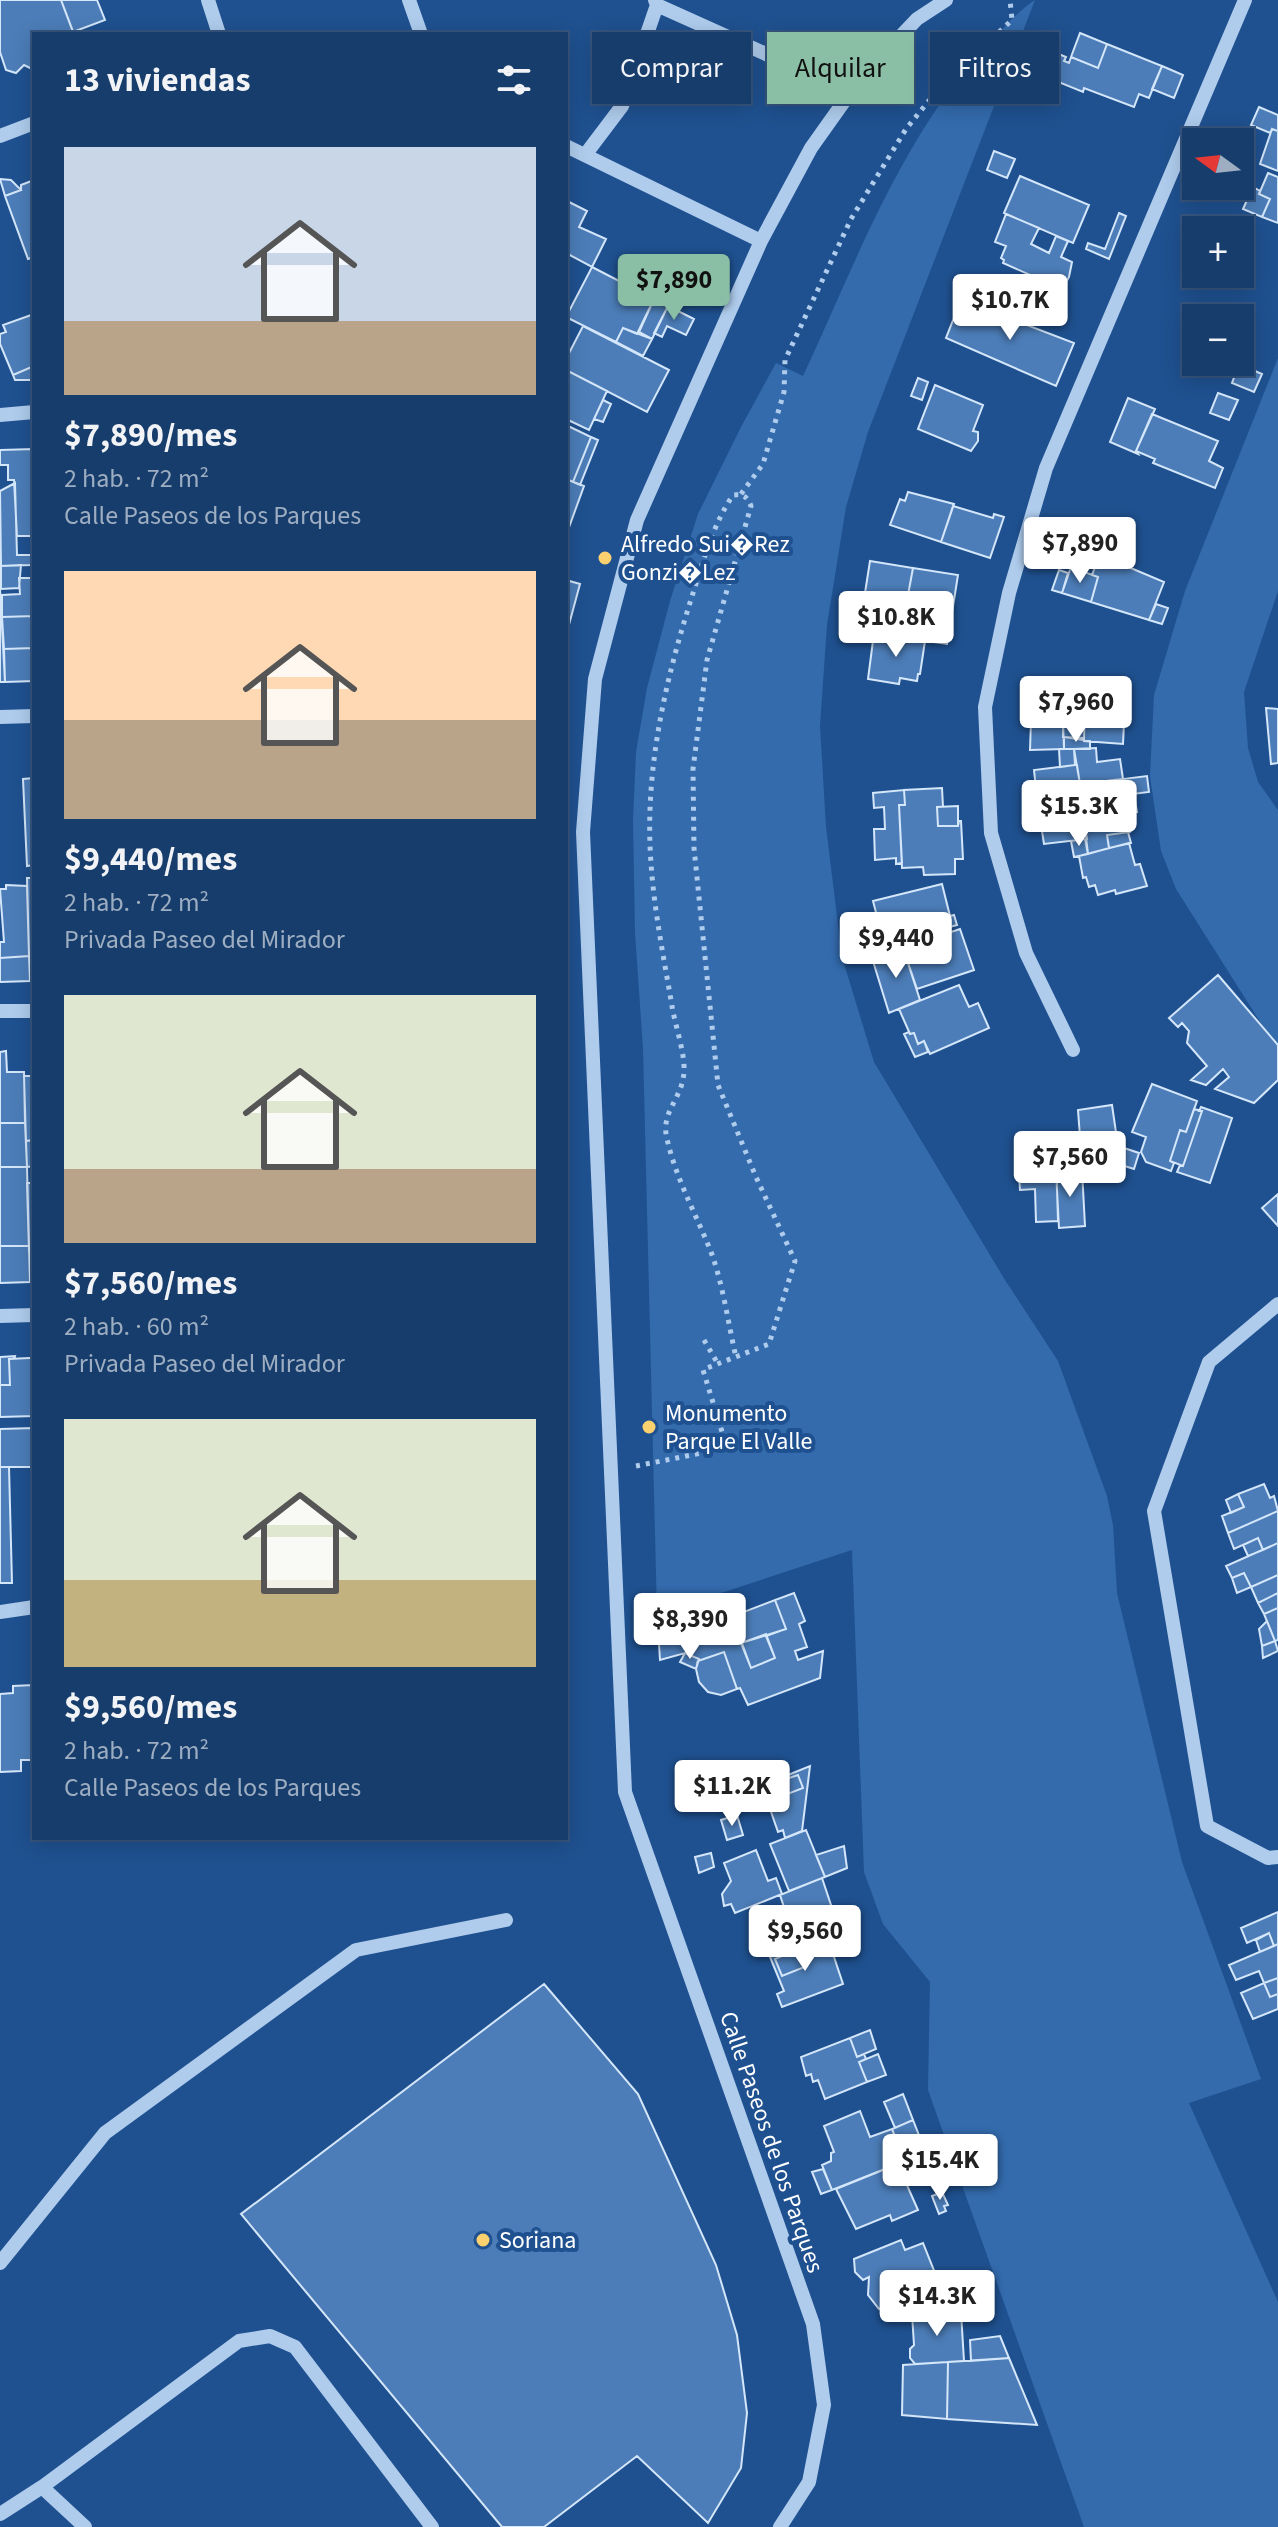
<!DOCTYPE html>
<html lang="es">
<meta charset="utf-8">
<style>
body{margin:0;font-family:"Source Sans 3",sans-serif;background:#244874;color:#f1f3f6;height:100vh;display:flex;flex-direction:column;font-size:30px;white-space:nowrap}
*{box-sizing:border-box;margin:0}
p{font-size:26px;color:#9eaec2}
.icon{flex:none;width:44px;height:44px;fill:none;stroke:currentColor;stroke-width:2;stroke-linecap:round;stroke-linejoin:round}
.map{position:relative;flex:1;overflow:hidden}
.drawer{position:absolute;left:32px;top:32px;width:536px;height:1808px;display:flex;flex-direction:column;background:#173d6c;border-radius:0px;box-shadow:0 4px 20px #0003,0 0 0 2px #36567f}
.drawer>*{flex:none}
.hud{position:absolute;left:592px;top:32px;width:566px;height:72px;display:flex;gap:16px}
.needle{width:52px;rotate:285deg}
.fabs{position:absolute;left:1182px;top:128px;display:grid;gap:16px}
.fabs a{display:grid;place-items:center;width:72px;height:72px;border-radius:0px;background:#173d6c;box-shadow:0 4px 20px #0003,0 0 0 2px #36567f;font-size:40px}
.price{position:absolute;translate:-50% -68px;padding:0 18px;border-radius:8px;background:#fff;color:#222;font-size:26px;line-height:52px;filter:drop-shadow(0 2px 4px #0008)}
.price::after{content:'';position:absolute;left:50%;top:48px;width:24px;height:18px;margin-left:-12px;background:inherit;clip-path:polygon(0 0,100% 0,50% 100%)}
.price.active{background:#8abfa5;color:#111}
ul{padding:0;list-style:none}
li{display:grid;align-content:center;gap:16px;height:424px;padding:0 32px}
li span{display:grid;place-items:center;height:248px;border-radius:0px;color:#555}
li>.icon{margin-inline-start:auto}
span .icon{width:144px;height:144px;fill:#fffc;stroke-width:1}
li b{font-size:34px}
h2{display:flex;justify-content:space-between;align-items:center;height:96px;padding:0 32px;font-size:34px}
.chip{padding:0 28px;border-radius:0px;background:#173d6c;box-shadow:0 4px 20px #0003,0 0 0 2px #36567f;font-size:28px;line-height:72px}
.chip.active{background:#8abfa5;color:#111}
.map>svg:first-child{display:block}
.green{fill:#336bad}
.building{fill:#4c7db8;stroke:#d4e6f9;stroke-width:2;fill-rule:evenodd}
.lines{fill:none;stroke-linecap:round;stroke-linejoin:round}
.path{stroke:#afcced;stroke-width:5;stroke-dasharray:4 6;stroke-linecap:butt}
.minor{stroke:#afcced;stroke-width:14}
.poi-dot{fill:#fbd16f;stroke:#1f5190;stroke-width:3}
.labels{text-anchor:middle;stroke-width:8;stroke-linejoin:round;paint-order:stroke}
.poi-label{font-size:24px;fill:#fff;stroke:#1f5190;text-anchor:start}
.street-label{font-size:24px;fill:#fff;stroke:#1f5190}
</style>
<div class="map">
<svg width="1278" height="2527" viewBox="0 0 1278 2527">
<rect width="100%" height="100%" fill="#1f5190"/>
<path class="green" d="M1035,0L868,432L846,507L827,625L820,726L826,827L842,957L874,1062L1005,1280L1058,1361L1107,1496L1113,1525L1117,1593L1182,1862L1261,2079L1189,2103L1278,2302V2527H1084L928,2090L930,1982L883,1924L864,1872L852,1550L657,1614L643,1048L635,933L633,820L636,752L647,688L670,601L698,514L741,427L776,363L803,376C858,258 905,126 999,33C1010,21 1021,9 1035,0Z
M1278,358V591L1244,692L1248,748L1258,782L1278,810V1050L1176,889L1161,851L1150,776L1154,695L1185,591Z"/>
<path class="building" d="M0,0H61L74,34H34V70L24,65L16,73L6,70L0,52Z
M61,0H97L105,20L73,32Z
M1080,33L1107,44L1098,68L1071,57Z
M1107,44L1162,66L1149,98L1139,94L1134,107L1084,88L1083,92L1029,70L1040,46L1066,57L1064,61L1069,63L1071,57L1098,68Z
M1162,66L1183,75L1174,98L1152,89Z
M1259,107L1278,115V131L1272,129L1270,133L1251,125Z
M1272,129L1278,131V171L1260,164Z
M994,151L1015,159L1007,178L987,170Z
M1268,173L1278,177V223L1262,217L1270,199L1259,194Z
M1020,176L1089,205L1073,243L1004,213Z
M0,179L11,180L21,190L5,196Z
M34,180V257L28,259L5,196L21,190V185Z
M1253,187L1260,191L1259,194L1270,199L1262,217L1243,209Z
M569,202L587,211L579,227L606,239L592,267L566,253V209Z
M1119,213L1126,216L1109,259L1086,249L1088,243L1105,249Z
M1006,214L1039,228L1031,244L1049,253L1056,236L1068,241L1061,257L1072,262L1069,277L1062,289L1003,263L1004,260L1001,258L1006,246L995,242Z
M592,267L654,299L637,334L623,328L616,342L566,317Z
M654,299L668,306L652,339L639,332Z
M961,300L1074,343L1056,386L946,338Z
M668,306L694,319L686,335L667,326L662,337L654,333Z
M34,314V366L13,375L0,344V334L6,332L3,325Z
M583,326L669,370L647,412L566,370V359Z
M623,328L652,339L643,356L616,342Z
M1239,364L1262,374L1254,392L1232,383Z
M34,366V380H15L13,375Z
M566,370L607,391L589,430L566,419Z
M918,378L928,382L922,400L911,396Z
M935,385L983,405L973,431L978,432V441L971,451L918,429Z
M1218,393L1238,400L1229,420L1210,413Z
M1128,398L1155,409L1136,451L1138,454L1110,442Z
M603,400L611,404L603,422L594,419Z
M1152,414L1218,441L1209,461L1223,468L1215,488L1153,463L1155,459L1136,451Z
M566,425L591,437L573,482L566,479Z
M591,437L598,440L580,485L573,482Z
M34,449V536H17L14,480H8V465H0V450Z
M566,479L584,486L568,530L566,529Z
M15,483L17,555H32L31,565L1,566L0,491Z
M908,492L954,504L941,542L890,525L900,499L905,501Z
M953,506L993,518L994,514L1004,517L990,558L941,542Z
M1100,555L1164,582L1149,620L1091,602L1098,577L1092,575Z
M870,561L913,568L908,595L939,601L937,614L930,613L925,641L859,631Z
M21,565L19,588L1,589V566Z
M1071,567L1098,577L1091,602L1062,593Z
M913,568L958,575L947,644L925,641L930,613L937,614L939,601L908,595Z
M1059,570L1068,573L1062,593L1052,590Z
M19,578H34V616L2,617V595L20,594Z
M566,580L580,584L567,632H566Z
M0,589L5,682H0Z
M1156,604L1168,608L1162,624L1149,620Z
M34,616V648L4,649L2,617Z
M874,633L925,641L920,674H918L917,681L900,678L899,684L868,679Z
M34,648V681L5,682L4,649Z
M1062,695L1085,698V716L1061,714Z
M1085,698L1125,701L1123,744L1084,741Z
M1266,708L1278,709V763L1271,764Z
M1063,715L1085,716L1084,738L1063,737Z
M1031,721L1063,722L1064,749L1030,750Z
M1064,737L1090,741V749H1064Z
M1096,748L1097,762L1120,759L1123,779L1080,784L1074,749Z
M1059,749H1074L1075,765L1060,767Z
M1075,765H1077L1080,784L1036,789L1034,770Z
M1147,776L1149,792L1117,796L1115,780Z
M34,778V865L27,866L23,779Z
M1115,780L1117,796L1125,795L1127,813L1096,817L1093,799L1080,801L1078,785Z
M942,788L943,807H937L938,826H958L959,821H961L963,859H955V874L924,875L923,867L902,868L899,805H905L904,790Z
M904,790L905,805H899L902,863L896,864V858L875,860L874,829H885L884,807L874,808L873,793Z
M1134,794L1137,812L1127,813L1125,795Z
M1093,799L1096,817L1068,822L1065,803Z
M958,806V826H938L937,807Z
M1127,813L1130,832L1107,835L1109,848L1088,854L1084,819Z
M1084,819L1087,839L1044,844L1041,825Z
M1128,832L1131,843L1109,848L1107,835Z
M1085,839L1088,854L1074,857L1071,841Z
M1129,843L1135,865L1140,864L1147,886L1116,894L1115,890L1098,895L1095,885L1089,887L1086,877L1083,878L1079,856Z
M27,878H34V956H29Z
M942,884L950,916L954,915L957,925L895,941L888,918L878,920L873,901Z
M6,885L27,886L29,956L0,958V942H4L0,889H6Z
M960,929L974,970L917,989L903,948Z
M903,948L920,1000L889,1013L872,958Z
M29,956L30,981L0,982V958Z
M1218,975L1278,1045V1080L1254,1103L1215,1089L1229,1077L1223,1069L1206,1085L1191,1080L1207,1066L1187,1043L1189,1031L1182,1023L1178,1027L1169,1018Z
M959,985L969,1007L978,1003L989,1028L930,1054L924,1041L918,1044L914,1033L910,1034L899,1009Z
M909,1032L910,1034L914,1033L918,1044L924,1041L928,1052L915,1057L904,1034Z
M6,1051L7,1072H24L25,1123H0V1052Z
M24,1076H34V1140L26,1141Z
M1152,1084L1197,1101L1186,1132L1180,1130L1170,1161L1174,1163L1171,1171L1146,1162L1141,1152L1146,1137L1132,1132Z
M1112,1105L1118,1146L1081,1150L1078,1110Z
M1201,1107L1232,1118L1210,1183L1177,1172L1180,1165L1183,1166L1202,1111H1199Z
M1194,1109L1202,1111L1183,1166L1170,1161L1180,1130L1186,1132Z
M0,1123H25L27,1167H0Z
M1054,1135V1140L1080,1138L1082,1170L1056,1171V1156L1032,1158V1137Z
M34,1140V1166L27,1167L26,1141Z
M1118,1146L1139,1153L1134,1169L1112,1162Z
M1056,1156L1058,1221L1036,1222L1035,1189L1020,1190L1018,1159Z
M0,1167H27L29,1246H0Z
M1082,1170L1085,1226L1059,1228L1056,1171Z
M27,1183H34V1251H29Z
M1278,1194V1226L1262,1208Z
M0,1246H29L30,1282L0,1283Z
M15,1356L14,1359H9L10,1385H0V1357Z
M29,1358H34V1416L0,1417V1385H10L9,1359Z
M34,1428V1467H0V1429Z
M0,1467H9L12,1583H0Z
M1264,1484L1270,1498L1274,1496L1278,1511L1228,1533L1222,1516L1244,1507L1238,1494Z
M1238,1494L1244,1507L1231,1513L1226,1500Z
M1278,1511V1543L1263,1550L1258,1538L1234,1549L1228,1533Z
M1258,1538L1263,1550L1248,1556L1243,1545Z
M1278,1543V1575L1251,1587L1244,1573L1232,1578L1226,1566Z
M1244,1573L1251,1587L1237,1593L1232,1578Z
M1278,1575V1593L1258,1603L1251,1587Z
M794,1593L805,1621L799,1624L807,1647L795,1651L798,1660L823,1651L820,1678L748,1705L740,1688L737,1689L724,1652L698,1661L699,1659L685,1653L660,1660L659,1644L720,1621L723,1628H732L739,1635L751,1668L775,1658L766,1636L786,1629L775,1600Z
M1278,1593V1608L1264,1614L1258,1603Z
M775,1600L786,1629L741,1643L736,1630L723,1628L720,1621Z
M1278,1608V1640L1275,1641L1264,1614Z
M1267,1621L1275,1641L1262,1646L1259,1629Z
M766,1634L775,1658L751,1668L741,1643Z
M1275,1641L1278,1651L1263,1658L1262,1646Z
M724,1652L737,1689L721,1695L708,1692L699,1682L696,1669L698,1661Z
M685,1653L699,1659L696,1669L680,1662Z
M34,1685V1760H21V1771L0,1772V1694L13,1693V1686Z
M810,1766L802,1831L785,1838L783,1830L778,1832L769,1806L760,1802L756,1788ZM798,1775L803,1788L785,1795L780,1781Z
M798,1775L803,1788L785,1795L780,1781Z
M737,1815L743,1835L727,1840L721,1820Z
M806,1830L825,1877L789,1891L770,1844Z
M844,1846L847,1868L825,1877L816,1855Z
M756,1850L768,1881L776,1878L782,1894L735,1913L731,1904L724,1906L722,1894L731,1881L724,1863Z
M711,1853L714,1867L699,1873L695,1857Z
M822,1878L839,1929L797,1946L780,1895Z
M1278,1912V1944L1274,1946L1269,1933L1247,1943L1241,1928Z
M1269,1933L1274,1946L1260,1952L1256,1940Z
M808,1941L812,1952L830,1945L843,1984L782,2007L777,1994L784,1991L770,1957ZM800,1948L807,1966L782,1976L775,1959Z
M1278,1944V1978L1264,1983L1259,1971L1236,1980L1229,1965Z
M800,1948L807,1966L782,1976L775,1959Z
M1278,1978V1994L1270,1997L1264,1983Z
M1264,1983L1270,1997L1278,1994V2009L1253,2019L1241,1993Z
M544,1984L638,2094L716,2265L737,2335L747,2413L741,2468L708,2523L637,2456L544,2527H502L241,2214Z
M870,2030L876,2049L857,2057L850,2038Z
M850,2038L857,2057L864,2054L866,2059L859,2062L867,2082L825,2099L818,2080L813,2082L811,2074L806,2076L801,2057Z
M878,2054L886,2075L867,2082L859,2062Z
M903,2094L913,2120L895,2128L884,2102Z
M860,2111L870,2137L892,2129L905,2161L832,2190L822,2165L831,2161V2153L834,2152L824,2126Z
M913,2120L922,2143L900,2151L892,2129Z
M922,2143L926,2153L905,2161L900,2151Z
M910,2159L919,2178L906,2183L918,2210L892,2221L890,2215L856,2229L836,2189Z
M823,2169L832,2190L821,2194L812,2172Z
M942,2192L948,2205L944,2206L946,2211L939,2214L932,2196Z
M901,2240L905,2250L923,2243L941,2288L912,2300L910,2296L879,2309L868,2295L869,2277L863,2280L855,2272L854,2259Z
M979,2287L983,2296L961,2300V2289Z
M961,2312L964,2361L915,2364L910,2358V2349L914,2345L912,2314Z
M1000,2336L1009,2358L971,2361L970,2340Z
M1009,2358L1037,2425L947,2419L948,2362Z
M948,2362L947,2419L902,2415L903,2365Z"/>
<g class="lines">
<path class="path" d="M741,494L763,464L784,392L785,360L851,219L906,129L940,87L1012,20L1010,0
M704,1340L718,1364
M636,1466L727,1448L703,1370L707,1368L769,1344L795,1261L756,1177L718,1085L694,848L693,769L707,660L751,506C747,496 743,494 733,495C714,523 704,558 694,590C666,677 644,770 651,863C654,910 664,959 672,1006C675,1025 685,1053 684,1071C683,1099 660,1111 667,1139C676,1179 696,1214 711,1252C723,1284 728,1323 736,1357"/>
<path class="minor" d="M208,0L219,34
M409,0L421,34
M657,5L797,68
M0,136L34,123
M566,146L761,241
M585,155L622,106L657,5L655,0
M0,415L34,412
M0,717L34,716
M0,1011H34
M1073,1050L1026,953L991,833L985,707L1009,593L1046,468L1245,0
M1278,1304L1209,1362L1154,1511L1207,1826L1268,1858L1278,1857
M0,1316L34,1315
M0,1612L34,1607
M0,2263L105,2133L356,1950L506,1920
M0,2514L42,2487
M85,2527L42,2487L239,2341L270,2336L295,2347L432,2527
M780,2527L809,2482L824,2405L813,2324L625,1792L583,832L595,679L637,520L761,241L811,148L860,79L917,19L946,0"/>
</g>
<g class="poi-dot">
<circle cx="605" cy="558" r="8"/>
<circle cx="649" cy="1427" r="8"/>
<circle cx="483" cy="2240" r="8"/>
</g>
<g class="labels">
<g class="poi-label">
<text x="621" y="552">Alfredo Sui�Rez<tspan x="621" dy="28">Gonzi�Lez</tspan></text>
<text x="665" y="1421">Monumento<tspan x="665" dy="28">Parque El Valle</tspan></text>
<text x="499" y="2248">Soriana</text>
</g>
<g class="street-label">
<text transform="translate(772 2142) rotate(71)" y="8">Calle Paseos de los Parques</text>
</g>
</g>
</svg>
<div class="fabs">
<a><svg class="needle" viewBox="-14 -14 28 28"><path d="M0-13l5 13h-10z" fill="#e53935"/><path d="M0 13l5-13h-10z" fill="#9eaec2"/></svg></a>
<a>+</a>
<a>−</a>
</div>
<b class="price active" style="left:674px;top:322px">$7,890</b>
<b class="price" style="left:1010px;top:342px">$10.7K</b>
<b class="price" style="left:1080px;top:585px">$7,890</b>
<b class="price" style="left:896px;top:659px">$10.8K</b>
<b class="price" style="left:1076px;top:744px">$7,960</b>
<b class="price" style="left:1079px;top:848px">$15.3K</b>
<b class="price" style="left:896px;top:980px">$9,440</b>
<b class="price" style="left:1070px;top:1199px">$7,560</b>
<b class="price" style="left:690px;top:1661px">$8,390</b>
<b class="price" style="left:732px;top:1828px">$11.2K</b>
<b class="price" style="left:805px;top:1973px">$9,560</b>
<b class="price" style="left:940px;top:2202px">$15.4K</b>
<b class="price" style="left:937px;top:2338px">$14.3K</b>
<div class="hud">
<a class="chip">Comprar</a>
<a class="chip active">Alquilar</a>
<a class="chip">Filtros</a>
</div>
<section class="drawer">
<h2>13 viviendas<svg class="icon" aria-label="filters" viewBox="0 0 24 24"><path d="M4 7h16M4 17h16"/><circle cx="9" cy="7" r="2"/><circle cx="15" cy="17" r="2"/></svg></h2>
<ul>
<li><span style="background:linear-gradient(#c9d6e8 70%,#b9a48a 0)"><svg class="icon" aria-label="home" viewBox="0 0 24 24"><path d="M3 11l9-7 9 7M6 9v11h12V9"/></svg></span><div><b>$7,890/mes</b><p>2 hab. · 72 m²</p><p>Calle Paseos de los Parques</p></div></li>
<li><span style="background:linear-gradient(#ffd9b3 60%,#b9a48a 0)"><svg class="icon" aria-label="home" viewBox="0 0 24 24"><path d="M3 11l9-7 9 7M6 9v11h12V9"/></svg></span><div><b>$9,440/mes</b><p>2 hab. · 72 m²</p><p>Privada Paseo del Mirador</p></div></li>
<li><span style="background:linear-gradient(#dfe7d0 70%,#b9a48a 0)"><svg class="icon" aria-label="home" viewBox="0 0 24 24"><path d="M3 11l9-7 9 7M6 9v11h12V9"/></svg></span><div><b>$7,560/mes</b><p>2 hab. · 60 m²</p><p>Privada Paseo del Mirador</p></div></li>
<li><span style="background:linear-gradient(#dfe7d0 65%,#c2b280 0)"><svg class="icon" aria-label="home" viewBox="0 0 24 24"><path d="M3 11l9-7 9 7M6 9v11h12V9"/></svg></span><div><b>$9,560/mes</b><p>2 hab. · 72 m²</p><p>Calle Paseos de los Parques</p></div></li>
</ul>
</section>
</div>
